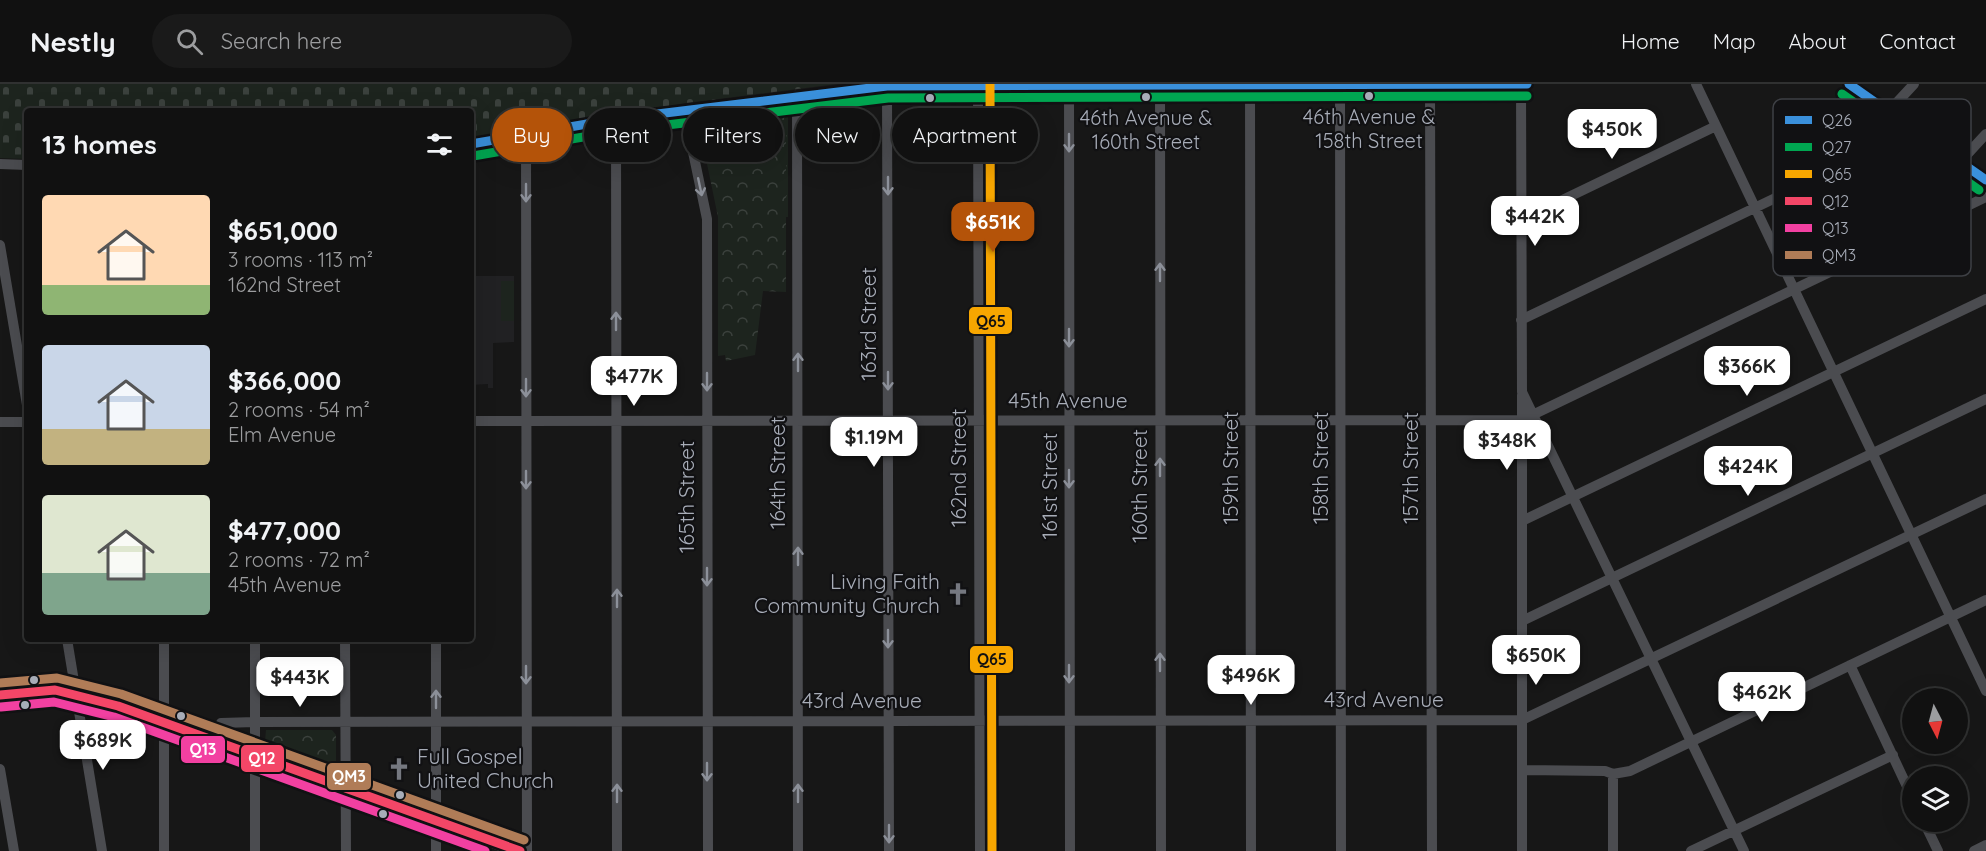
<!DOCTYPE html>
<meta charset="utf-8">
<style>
body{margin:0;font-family:Quicksand,sans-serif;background:#1a1a1a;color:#f1f3f6;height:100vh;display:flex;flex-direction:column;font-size:22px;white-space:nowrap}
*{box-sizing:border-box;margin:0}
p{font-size:20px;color:#9c9d9f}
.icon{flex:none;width:33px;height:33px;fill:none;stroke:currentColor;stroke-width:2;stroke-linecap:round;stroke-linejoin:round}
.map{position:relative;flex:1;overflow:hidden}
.sheet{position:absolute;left:24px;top:24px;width:450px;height:534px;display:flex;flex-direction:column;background:#111;border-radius:6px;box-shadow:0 6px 24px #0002,0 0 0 2px #303131}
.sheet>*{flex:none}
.top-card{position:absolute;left:492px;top:24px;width:570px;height:54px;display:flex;gap:12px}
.needle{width:39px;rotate:174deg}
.controls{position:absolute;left:1902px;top:604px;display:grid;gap:12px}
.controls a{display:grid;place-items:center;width:66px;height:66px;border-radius:50%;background:#111;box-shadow:0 6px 24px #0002,0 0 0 2px #303131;font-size:30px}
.price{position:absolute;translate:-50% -51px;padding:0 14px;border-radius:12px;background:#fff;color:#222;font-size:20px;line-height:39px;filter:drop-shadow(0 2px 3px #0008)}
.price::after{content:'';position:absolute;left:50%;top:36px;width:18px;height:14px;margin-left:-9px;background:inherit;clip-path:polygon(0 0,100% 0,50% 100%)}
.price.current{background:#b45309;color:#fff}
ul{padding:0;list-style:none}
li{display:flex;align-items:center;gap:18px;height:150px;padding:0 18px}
li span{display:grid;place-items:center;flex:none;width:168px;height:120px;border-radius:6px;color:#555}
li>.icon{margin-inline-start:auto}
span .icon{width:72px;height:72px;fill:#fffc;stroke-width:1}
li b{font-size:26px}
h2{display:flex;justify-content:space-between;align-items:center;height:72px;padding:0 18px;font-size:26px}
.tag{padding:0 21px;border-radius:27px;background:#111;box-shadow:0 6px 24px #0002,0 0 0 2px #303131;font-size:21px;line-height:54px}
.tag.current{background:#b45309;color:#fff}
header{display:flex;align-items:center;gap:36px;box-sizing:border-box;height:84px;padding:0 30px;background:#111;border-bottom:2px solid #303131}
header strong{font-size:28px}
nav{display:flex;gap:33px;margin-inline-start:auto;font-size:21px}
.search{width:420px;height:54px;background:#1a1a1a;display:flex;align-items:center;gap:15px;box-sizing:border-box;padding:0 21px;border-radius:33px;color:#9c9d9f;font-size:22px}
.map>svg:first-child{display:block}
.built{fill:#212123}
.grass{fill:url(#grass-tufts)}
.forest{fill:url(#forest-crowns)}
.cemetery{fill:url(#cemetery-stones)}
.pitch{fill:#1d241e}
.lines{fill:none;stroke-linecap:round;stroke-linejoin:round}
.minor{stroke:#4b4c50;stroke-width:10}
.major{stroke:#4d4f52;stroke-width:14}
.bus-1-casing{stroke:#111113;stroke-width:14}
.bus-2-casing{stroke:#111113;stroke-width:14}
.bus-3-casing{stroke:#111113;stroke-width:14}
.bus-4-casing{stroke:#111113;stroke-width:14}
.bus-5-casing{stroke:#111113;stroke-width:14}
.bus-6-casing{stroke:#111113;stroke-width:14}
.bus-1{stroke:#3a90db;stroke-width:9}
.bus-2{stroke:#00a651;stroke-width:9}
.bus-3{stroke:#f7a600;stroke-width:9}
.bus-4{stroke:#f34667;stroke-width:9}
.bus-5{stroke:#f240a1;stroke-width:9}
.bus-6{stroke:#b07c57;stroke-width:9}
.oneway{stroke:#8c9099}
.bus-dot{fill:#a8adb8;stroke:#111113;stroke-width:2}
.labels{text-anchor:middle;stroke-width:4.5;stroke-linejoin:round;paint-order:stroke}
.bus-label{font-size:20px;fill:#a8adb8;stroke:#111113}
.street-label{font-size:21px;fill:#a8adb8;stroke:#111113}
.poi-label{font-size:21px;fill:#a8adb8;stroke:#111113;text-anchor:end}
.key{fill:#111113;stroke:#3e4045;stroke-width:1.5}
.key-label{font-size:16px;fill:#a8adb8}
.line-badge{stroke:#111113;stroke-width:2}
.badge-label{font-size:16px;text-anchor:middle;font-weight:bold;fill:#fff}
.pale-badge-label{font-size:16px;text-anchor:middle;font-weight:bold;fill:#111}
</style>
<header>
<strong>Nestly</strong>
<div class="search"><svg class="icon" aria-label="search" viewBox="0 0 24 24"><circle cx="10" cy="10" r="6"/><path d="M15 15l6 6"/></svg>Search here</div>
<nav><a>Home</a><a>Map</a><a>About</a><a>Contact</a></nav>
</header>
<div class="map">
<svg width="1986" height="767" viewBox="0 0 1986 767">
<defs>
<pattern id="grass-tufts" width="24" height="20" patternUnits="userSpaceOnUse" patternTransform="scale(1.5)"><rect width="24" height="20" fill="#1d241e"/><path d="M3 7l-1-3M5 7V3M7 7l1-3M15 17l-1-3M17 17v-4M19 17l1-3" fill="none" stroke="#3b413d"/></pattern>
<pattern id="forest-crowns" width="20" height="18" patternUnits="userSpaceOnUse" patternTransform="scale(1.5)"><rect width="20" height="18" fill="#1d241e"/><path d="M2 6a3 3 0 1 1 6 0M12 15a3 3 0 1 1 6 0" fill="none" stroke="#3b413d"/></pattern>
<pattern id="cemetery-stones" width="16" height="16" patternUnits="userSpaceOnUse" patternTransform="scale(1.5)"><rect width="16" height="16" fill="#1d241e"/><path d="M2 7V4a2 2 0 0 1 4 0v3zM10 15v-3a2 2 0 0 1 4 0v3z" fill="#3b413d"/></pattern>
</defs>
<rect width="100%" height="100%" fill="#171717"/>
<path class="built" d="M471,192H514V258L493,259V304H488V300L471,301Z"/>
<path class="grass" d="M788,24V133H786L705,38L707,34L780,25L782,29V25Z"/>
<path class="forest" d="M786,28V208L763,207L755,271L726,277L725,271L718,272V133L699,41L703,38Z
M266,646H332L336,651V677L330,681L265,658Z"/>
<path class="cemetery" d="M0,0H837L686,19L471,55V27H27V75L0,74Z"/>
<path class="pitch" d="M501,197H514V237H501Z"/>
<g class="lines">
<path class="minor" d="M978,0L980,767
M1069,0L1070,767
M1160,0L1161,767
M1250,0L1251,767
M1340,0L1341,767
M1430,0L1432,767
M1521,0L1522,308L1744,767
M1696,0L1986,607
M1849,0L1986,96
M887,2L889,767
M797,11L798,767
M684,25L707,135L708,767
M1889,27L1914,0
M616,35L617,767
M526,50L527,767
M471,60L616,35L887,2L1527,0
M1961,77L1986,50
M0,80L27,81
M1521,136L1716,42
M0,161L27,321
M1521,236L1917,46
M1522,311V767
M471,337L1522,336L1986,113
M0,338H27
M1522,437L1986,215
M1522,537L1986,315
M67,555L102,767
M164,555V767
M255,555V767
M345,555L346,767
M436,555V767
M1850,581L1912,713
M215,657L221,639L255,638L1522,636L1986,415
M0,685L14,767
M1522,686L1605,687L1613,690L1630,687L1986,516
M1613,690V767
M1924,738L1938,767
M1691,767L1893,671
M1974,767L1986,761"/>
<path class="major" d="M0,611L55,606L118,622L520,767"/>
<g class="bus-1-casing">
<path id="bus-1" d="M1849,0L1986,96
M471,60L616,35L887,2L1527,0"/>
</g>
<g class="bus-2-casing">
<path id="bus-2" d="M1842,10L1979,106
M473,72L618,47L888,14L1527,12"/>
</g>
<g class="bus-3-casing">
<path id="bus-3" d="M990,0L992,767"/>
</g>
<g class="bus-4-casing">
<path id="bus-4" d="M0,611L55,606L118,622L520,767"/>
</g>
<g class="bus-5-casing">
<path id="bus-5" d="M1,623L54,618L114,633L485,767"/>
</g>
<g class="bus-6-casing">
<path id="bus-6" d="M0,599L57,594L121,610L524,756"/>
</g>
<use href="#bus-1" class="bus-1"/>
<use href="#bus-2" class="bus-2"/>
<use href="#bus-3" class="bus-3"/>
<use href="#bus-4" class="bus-4"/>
<use href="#bus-5" class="bus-5"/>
<use href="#bus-6" class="bus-6"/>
</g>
<defs><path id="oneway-shaft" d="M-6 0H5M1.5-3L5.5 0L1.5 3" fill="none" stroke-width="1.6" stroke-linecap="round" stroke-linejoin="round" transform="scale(1.5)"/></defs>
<g class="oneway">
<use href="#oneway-shaft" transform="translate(1069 59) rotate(90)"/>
<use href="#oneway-shaft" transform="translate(888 102) rotate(90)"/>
<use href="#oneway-shaft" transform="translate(700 103) rotate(78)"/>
<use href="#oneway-shaft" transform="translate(526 109) rotate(90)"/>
<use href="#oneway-shaft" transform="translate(1160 188) rotate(-90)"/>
<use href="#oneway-shaft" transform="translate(616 237) rotate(-90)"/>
<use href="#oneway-shaft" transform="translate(1069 254) rotate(90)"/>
<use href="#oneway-shaft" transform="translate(798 278) rotate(-90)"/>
<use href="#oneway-shaft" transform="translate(888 297) rotate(90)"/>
<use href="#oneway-shaft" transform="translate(707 298) rotate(90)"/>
<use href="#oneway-shaft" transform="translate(526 304) rotate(90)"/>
<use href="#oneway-shaft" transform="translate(1160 383) rotate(-90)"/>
<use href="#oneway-shaft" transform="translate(1069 395) rotate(90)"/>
<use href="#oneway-shaft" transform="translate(526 396) rotate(90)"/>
<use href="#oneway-shaft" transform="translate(798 472) rotate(-90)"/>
<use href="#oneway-shaft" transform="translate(707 493) rotate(90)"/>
<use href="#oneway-shaft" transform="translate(617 514) rotate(-90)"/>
<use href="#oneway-shaft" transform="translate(888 555) rotate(90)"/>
<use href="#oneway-shaft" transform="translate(1160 578) rotate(-90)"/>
<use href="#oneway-shaft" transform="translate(1069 590) rotate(90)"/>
<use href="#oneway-shaft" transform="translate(526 591) rotate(90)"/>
<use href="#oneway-shaft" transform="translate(436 615) rotate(-90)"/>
<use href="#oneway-shaft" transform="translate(707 688) rotate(90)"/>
<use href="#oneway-shaft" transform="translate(617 709) rotate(-90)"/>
<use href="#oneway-shaft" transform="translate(798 709) rotate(-90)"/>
<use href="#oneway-shaft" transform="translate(889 750) rotate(90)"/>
</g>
<defs>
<g id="church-bare" transform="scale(1.8)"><path d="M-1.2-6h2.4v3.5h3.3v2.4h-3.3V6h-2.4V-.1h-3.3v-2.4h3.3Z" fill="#757880" stroke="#111113" stroke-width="2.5" paint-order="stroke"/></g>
</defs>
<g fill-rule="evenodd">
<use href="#church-bare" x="958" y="510"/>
<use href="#church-bare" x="399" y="685"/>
</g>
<g class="bus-dot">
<circle cx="1369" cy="12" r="5"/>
<circle cx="1146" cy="13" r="5"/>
<circle cx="930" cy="14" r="5"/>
<circle cx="34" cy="596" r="5"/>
<circle cx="25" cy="621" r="5"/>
<circle cx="181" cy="632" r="5"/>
<circle cx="400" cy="711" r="5"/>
<circle cx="383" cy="730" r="5"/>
</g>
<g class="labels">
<g class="bus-label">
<text x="1369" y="40">46th Avenue &amp;<tspan x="1369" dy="24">158th Street</tspan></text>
<text x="1146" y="41">46th Avenue &amp;<tspan x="1146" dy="24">160th Street</tspan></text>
</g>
<g class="street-label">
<text transform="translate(869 240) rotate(-90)" y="7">163rd Street</text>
<text x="1068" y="324">45th Avenue</text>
<text transform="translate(959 384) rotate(-90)" y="7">162nd Street</text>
<text transform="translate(1231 384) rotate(-90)" y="7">159th Street</text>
<text transform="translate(1321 384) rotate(-90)" y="7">158th Street</text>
<text transform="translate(1411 384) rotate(-90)" y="7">157th Street</text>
<text transform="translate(778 389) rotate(-90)" y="7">164th Street</text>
<text transform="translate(1050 402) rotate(-90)" y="7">161st Street</text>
<text transform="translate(1140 402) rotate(-90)" y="7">160th Street</text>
<text transform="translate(687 413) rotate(-90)" y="7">165th Street</text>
<text x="1384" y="623">43rd Avenue</text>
<text x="862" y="624">43rd Avenue</text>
</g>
<g class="poi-label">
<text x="940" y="505">Living Faith<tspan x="940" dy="24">Community Church</tspan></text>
<text x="417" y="680" text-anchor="start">Full Gospel<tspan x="417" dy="24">United Church</tspan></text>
</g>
</g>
<rect x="1773" y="15" width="198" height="177" rx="9" class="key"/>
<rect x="1785" y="32" width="27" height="8" fill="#3a90db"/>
<rect x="1785" y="59" width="27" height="8" fill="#00a651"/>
<rect x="1785" y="86" width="27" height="8" fill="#f7a600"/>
<rect x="1785" y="113" width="27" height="8" fill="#f34667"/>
<rect x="1785" y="140" width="27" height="8" fill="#f240a1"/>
<rect x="1785" y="167" width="27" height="8" fill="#b07c57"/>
<g class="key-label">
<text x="1822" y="42">Q26</text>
<text x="1822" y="69">Q27</text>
<text x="1822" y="96">Q65</text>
<text x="1822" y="123">Q12</text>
<text x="1822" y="150">Q13</text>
<text x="1822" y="177">QM3</text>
</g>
<g class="line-badge">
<rect x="968" y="222" width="45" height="29" rx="6" fill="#f7a600"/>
<rect x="969" y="561" width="45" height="29" rx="6" fill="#f7a600"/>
<rect x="180" y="651" width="46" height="29" rx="6" fill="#f240a1"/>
<rect x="240" y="660" width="45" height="29" rx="6" fill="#f34667"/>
<rect x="326" y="678" width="46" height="29" rx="6" fill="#b07c57"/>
</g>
<g class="badge-label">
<text x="203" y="671">Q13</text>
<text x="262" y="680">Q12</text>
<text x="349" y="698">QM3</text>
</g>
<g class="pale-badge-label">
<text x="991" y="243">Q65</text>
<text x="992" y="581">Q65</text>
</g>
</svg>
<div class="controls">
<a><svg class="needle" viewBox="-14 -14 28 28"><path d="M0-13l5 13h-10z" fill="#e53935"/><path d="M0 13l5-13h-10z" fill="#9c9d9f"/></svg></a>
<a><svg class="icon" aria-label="layers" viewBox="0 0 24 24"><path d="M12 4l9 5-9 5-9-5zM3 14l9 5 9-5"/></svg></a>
</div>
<b class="price" style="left:1612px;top:76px">$450K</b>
<b class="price" style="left:1535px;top:163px">$442K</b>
<b class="price current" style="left:993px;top:169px">$651K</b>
<b class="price" style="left:1747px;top:313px">$366K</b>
<b class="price" style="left:634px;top:323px">$477K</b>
<b class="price" style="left:874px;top:384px">$1.19M</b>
<b class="price" style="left:1507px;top:387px">$348K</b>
<b class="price" style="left:1748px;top:413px">$424K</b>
<b class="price" style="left:1536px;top:602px">$650K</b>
<b class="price" style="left:1251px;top:622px">$496K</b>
<b class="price" style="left:300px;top:624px">$443K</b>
<b class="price" style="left:1762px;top:639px">$462K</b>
<b class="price" style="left:103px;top:687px">$689K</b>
<div class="top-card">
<a class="tag current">Buy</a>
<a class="tag">Rent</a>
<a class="tag">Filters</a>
<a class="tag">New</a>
<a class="tag">Apartment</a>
</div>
<section class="sheet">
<h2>13 homes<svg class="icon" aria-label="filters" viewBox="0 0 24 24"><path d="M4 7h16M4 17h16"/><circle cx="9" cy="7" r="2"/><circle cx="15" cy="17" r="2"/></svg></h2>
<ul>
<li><span style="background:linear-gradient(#ffd9b3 75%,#8fb573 0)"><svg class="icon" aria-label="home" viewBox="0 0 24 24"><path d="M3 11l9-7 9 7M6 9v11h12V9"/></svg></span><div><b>$651,000</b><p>3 rooms · 113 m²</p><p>162nd Street</p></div></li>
<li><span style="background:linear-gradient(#c9d6e8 70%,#c2b280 0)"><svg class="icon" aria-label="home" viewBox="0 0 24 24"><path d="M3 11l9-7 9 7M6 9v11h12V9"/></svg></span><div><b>$366,000</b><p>2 rooms · 54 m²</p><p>Elm Avenue</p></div></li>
<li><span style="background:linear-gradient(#dfe7d0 65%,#7fa58c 0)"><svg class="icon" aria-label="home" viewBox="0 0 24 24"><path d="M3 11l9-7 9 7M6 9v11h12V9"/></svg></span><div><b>$477,000</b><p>2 rooms · 72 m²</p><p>45th Avenue</p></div></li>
</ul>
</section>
</div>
